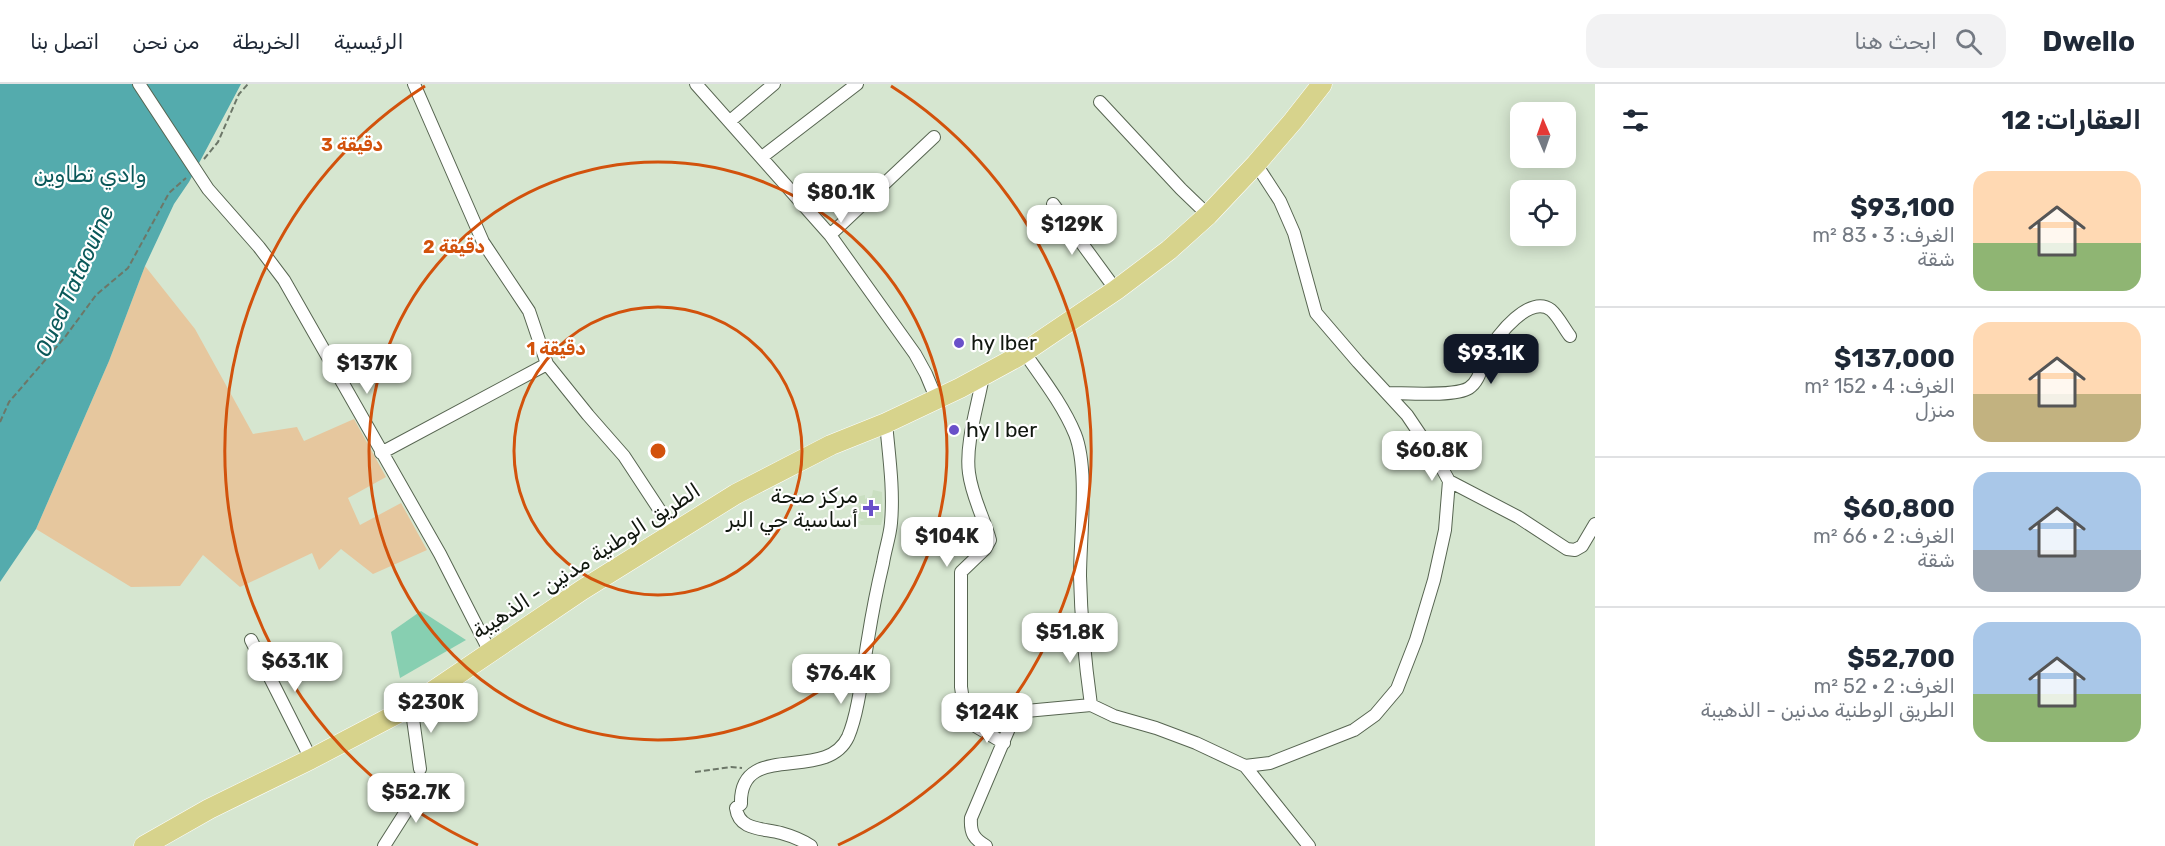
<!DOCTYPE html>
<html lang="ar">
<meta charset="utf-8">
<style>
body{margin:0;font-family:Rubik,Vazirmatn,sans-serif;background:#f2f2f3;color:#1f2937;direction:rtl;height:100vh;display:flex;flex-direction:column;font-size:22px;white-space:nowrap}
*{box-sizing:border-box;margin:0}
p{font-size:20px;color:#747a83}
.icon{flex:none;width:33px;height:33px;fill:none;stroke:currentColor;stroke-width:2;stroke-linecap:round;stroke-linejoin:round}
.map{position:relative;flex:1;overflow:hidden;direction:ltr}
.sheet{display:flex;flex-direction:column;background:#fff;width:570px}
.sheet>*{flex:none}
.needle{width:39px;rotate:358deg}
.tools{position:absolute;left:1510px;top:18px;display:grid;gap:12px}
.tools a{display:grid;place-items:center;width:66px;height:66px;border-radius:12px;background:#fff;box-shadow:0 3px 15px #0003;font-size:30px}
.price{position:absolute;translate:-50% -51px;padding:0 14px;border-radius:12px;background:#fff;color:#222;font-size:20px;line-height:39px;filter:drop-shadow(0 2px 3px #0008)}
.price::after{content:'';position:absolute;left:50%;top:36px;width:18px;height:14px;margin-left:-9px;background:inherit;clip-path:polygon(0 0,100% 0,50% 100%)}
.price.selected{background:#111827;color:#fff}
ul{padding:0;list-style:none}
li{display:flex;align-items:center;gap:18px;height:150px;padding:0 24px}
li+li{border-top:2px solid #e0e1e3}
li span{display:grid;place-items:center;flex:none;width:168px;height:120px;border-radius:18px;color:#555}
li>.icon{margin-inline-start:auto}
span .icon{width:72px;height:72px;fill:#fffc;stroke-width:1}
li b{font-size:26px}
h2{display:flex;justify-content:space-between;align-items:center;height:72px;padding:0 24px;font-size:26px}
header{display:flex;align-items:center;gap:36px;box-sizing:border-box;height:84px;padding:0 30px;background:#fff;border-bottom:2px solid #e0e1e3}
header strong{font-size:28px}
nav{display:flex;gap:33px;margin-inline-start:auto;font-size:21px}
.search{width:420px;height:54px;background:#f2f2f3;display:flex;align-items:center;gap:15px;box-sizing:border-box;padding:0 21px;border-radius:18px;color:#747a83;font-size:22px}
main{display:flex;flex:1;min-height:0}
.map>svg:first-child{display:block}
.built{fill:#cadfc1}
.green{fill:#e6c79e}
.water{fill:#54abad}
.building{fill:#87cfb1}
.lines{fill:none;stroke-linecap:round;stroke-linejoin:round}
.minor-casing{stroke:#576551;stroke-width:14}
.primary-casing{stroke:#fff;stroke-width:21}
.path{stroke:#6c7768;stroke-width:2;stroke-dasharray:6 3;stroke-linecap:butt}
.minor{stroke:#fff;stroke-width:12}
.primary{stroke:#d7d38c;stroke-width:20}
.ring{fill:none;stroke:#d2520c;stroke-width:3}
.poi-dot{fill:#6950c9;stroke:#fff;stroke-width:2}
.labels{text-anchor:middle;stroke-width:4.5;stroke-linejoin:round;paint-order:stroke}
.poi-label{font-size:21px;fill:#11170f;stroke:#fff;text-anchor:start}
.street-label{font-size:21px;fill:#11170f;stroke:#fff}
.water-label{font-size:22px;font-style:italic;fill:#0a5859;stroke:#fff}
.centre{fill:#d2520c;stroke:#fff;stroke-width:3}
.ring-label{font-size:18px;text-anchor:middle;font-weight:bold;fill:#d2520c;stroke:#fff;stroke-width:4.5;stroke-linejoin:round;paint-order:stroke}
</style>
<header>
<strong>Dwello</strong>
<div class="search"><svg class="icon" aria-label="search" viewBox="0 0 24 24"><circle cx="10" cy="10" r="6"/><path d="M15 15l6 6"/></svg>ابحث هنا</div>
<nav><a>الرئيسية</a><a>الخريطة</a><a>من نحن</a><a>اتصل بنا</a></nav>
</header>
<main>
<section class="sheet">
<h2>العقارات: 12<svg class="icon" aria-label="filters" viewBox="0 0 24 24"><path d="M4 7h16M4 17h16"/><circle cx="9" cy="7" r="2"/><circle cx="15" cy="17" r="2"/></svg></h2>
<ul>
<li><span style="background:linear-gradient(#ffd9b3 60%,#8fb573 0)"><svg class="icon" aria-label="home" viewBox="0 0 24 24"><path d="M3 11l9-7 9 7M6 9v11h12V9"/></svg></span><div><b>$93,100</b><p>الغرف: 3 · 83 m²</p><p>شقة</p></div></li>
<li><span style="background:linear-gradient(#ffd9b3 60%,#c2b280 0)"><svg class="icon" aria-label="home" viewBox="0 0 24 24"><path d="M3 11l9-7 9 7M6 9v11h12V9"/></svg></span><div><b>$137,000</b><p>الغرف: 4 · 152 m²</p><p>منزل</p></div></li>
<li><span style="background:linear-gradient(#a9c7e8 65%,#9aa5b1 0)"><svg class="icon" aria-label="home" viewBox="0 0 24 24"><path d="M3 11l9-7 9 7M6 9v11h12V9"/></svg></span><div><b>$60,800</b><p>الغرف: 2 · 66 m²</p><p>شقة</p></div></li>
<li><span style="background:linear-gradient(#a9c7e8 60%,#8fb573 0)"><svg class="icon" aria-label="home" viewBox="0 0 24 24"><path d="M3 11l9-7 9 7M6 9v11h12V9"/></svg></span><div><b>$52,700</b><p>الغرف: 2 · 52 m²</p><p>الطريق الوطنية مدنين - الذهيبة</p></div></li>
</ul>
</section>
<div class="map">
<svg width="1595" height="762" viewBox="0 0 1595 762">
<rect width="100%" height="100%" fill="#d6e6d0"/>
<path class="built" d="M873,406L882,408L883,433L881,441H861L858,438L865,436L859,434V422H863V419H857L856,413L865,411V415L872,412Z"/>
<path class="green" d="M145,182L195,245L253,350L297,343L304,357L354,335L386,393L348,414L360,441L401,419L427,466L373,490L341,465L319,486L312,469L240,503L203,471L180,502L131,503L36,445L109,277Z"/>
<path class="water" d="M0,0H241L189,98L174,120L145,182L109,277L36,445L0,498Z"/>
<path class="building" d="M421,527L466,556L400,594L391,548Z"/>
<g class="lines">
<g class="minor-casing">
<path id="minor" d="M139,0L208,105L259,163L284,196L440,470L490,568
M414,0L483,158L529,227L547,280L588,331L624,372L674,448
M696,0L830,151L915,270L926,290L936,314
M1100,18L1181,105L1208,131
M730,37L774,0
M762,73L857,0
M1053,120L1116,206
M830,151L934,53
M1024,268C1042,294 1063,321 1075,350C1089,385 1080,453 1080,492C1081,535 1085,578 1091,621L1114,632L1156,644L1196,659L1245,682L1309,762
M983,292C978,321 965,360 969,389C972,413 984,434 990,456L985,465L961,488V603L964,623L972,640L1004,659
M1387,309C1405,309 1455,313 1469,304C1481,296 1481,280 1488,268C1497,251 1530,210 1551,226C1558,232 1564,244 1570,252
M381,369L547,280
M1449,397L1518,433L1567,465L1575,466L1582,462L1595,440
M251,556L311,675
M408,624L413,635L420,685
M1245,682L1270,679L1354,646L1375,631L1397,605L1416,556L1434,496L1445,446L1449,397L1438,377L1407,331L1358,278L1316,229L1294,149L1280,117L1256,80
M384,762L405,729L417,701
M811,762C802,756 792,752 781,749C763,744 739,747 736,724L741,720C739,655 826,700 848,653C859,628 863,583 868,555C872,530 877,504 883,479C885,466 890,452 891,439C894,406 889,372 886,339
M986,762C974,755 970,749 971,734L1013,635L1026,627L1091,621"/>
</g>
<g class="primary-casing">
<path id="primary" d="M144,762L209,725L311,675L408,624L582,506L736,410L831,361L886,339L960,304L1017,273L1116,206L1169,166L1208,131L1256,80L1293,37L1322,0"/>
</g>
<path class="path" d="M204,75L218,58L239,10L248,0
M0,338L9,318L65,253L96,211L128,184L169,109L186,94
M695,688L731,683L742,684"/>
<use href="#minor" class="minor"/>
<use href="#primary" class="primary"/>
</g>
<g class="ring">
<circle cx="658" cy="367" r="144"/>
<circle cx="658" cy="367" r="289"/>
<path d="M478 761A433 433 0 0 1 425 2M891 2A433 433 0 0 1 838 761"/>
</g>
<g class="poi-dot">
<circle cx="959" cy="259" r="6"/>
<circle cx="954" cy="346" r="6"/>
<path d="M868 415h6v6h6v6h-6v6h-6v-6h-6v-6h6z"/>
</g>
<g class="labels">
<g class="poi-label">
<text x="971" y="266">hy lber</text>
<text x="966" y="353">hy l ber</text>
<text x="858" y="419" text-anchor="end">مركز صحة<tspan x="858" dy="24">أساسية حي البر</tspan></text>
</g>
<g class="street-label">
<text transform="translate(586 477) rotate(-33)" y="7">الطريق الوطنية مدنين - الذهيبة</text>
</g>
<g class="water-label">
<text x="90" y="98">وادي تطاوين</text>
<text transform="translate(74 197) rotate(-66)" y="8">Oued Tataouine</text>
</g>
</g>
<circle cx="658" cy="367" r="9" class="centre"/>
<g class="ring-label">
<text x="352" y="67">3 دقيقة</text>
<text x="454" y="169">2 دقيقة</text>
<text x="556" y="271">1 دقيقة</text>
</g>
</svg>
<div class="tools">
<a><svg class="needle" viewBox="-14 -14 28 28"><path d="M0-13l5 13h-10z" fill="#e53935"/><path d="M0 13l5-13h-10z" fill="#747a83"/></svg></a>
<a><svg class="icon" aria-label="locate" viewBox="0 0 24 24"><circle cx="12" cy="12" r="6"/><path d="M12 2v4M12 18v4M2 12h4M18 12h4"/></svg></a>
</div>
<b class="price" style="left:841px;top:140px">$80.1K</b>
<b class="price" style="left:1072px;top:172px">$129K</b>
<b class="price selected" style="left:1491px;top:301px">$93.1K</b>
<b class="price" style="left:367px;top:311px">$137K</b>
<b class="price" style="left:1432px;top:398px">$60.8K</b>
<b class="price" style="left:947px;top:484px">$104K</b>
<b class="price" style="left:1070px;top:580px">$51.8K</b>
<b class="price" style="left:295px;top:609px">$63.1K</b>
<b class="price" style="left:841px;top:621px">$76.4K</b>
<b class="price" style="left:431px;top:650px">$230K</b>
<b class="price" style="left:987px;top:660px">$124K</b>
<b class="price" style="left:416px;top:740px">$52.7K</b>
</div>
</main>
